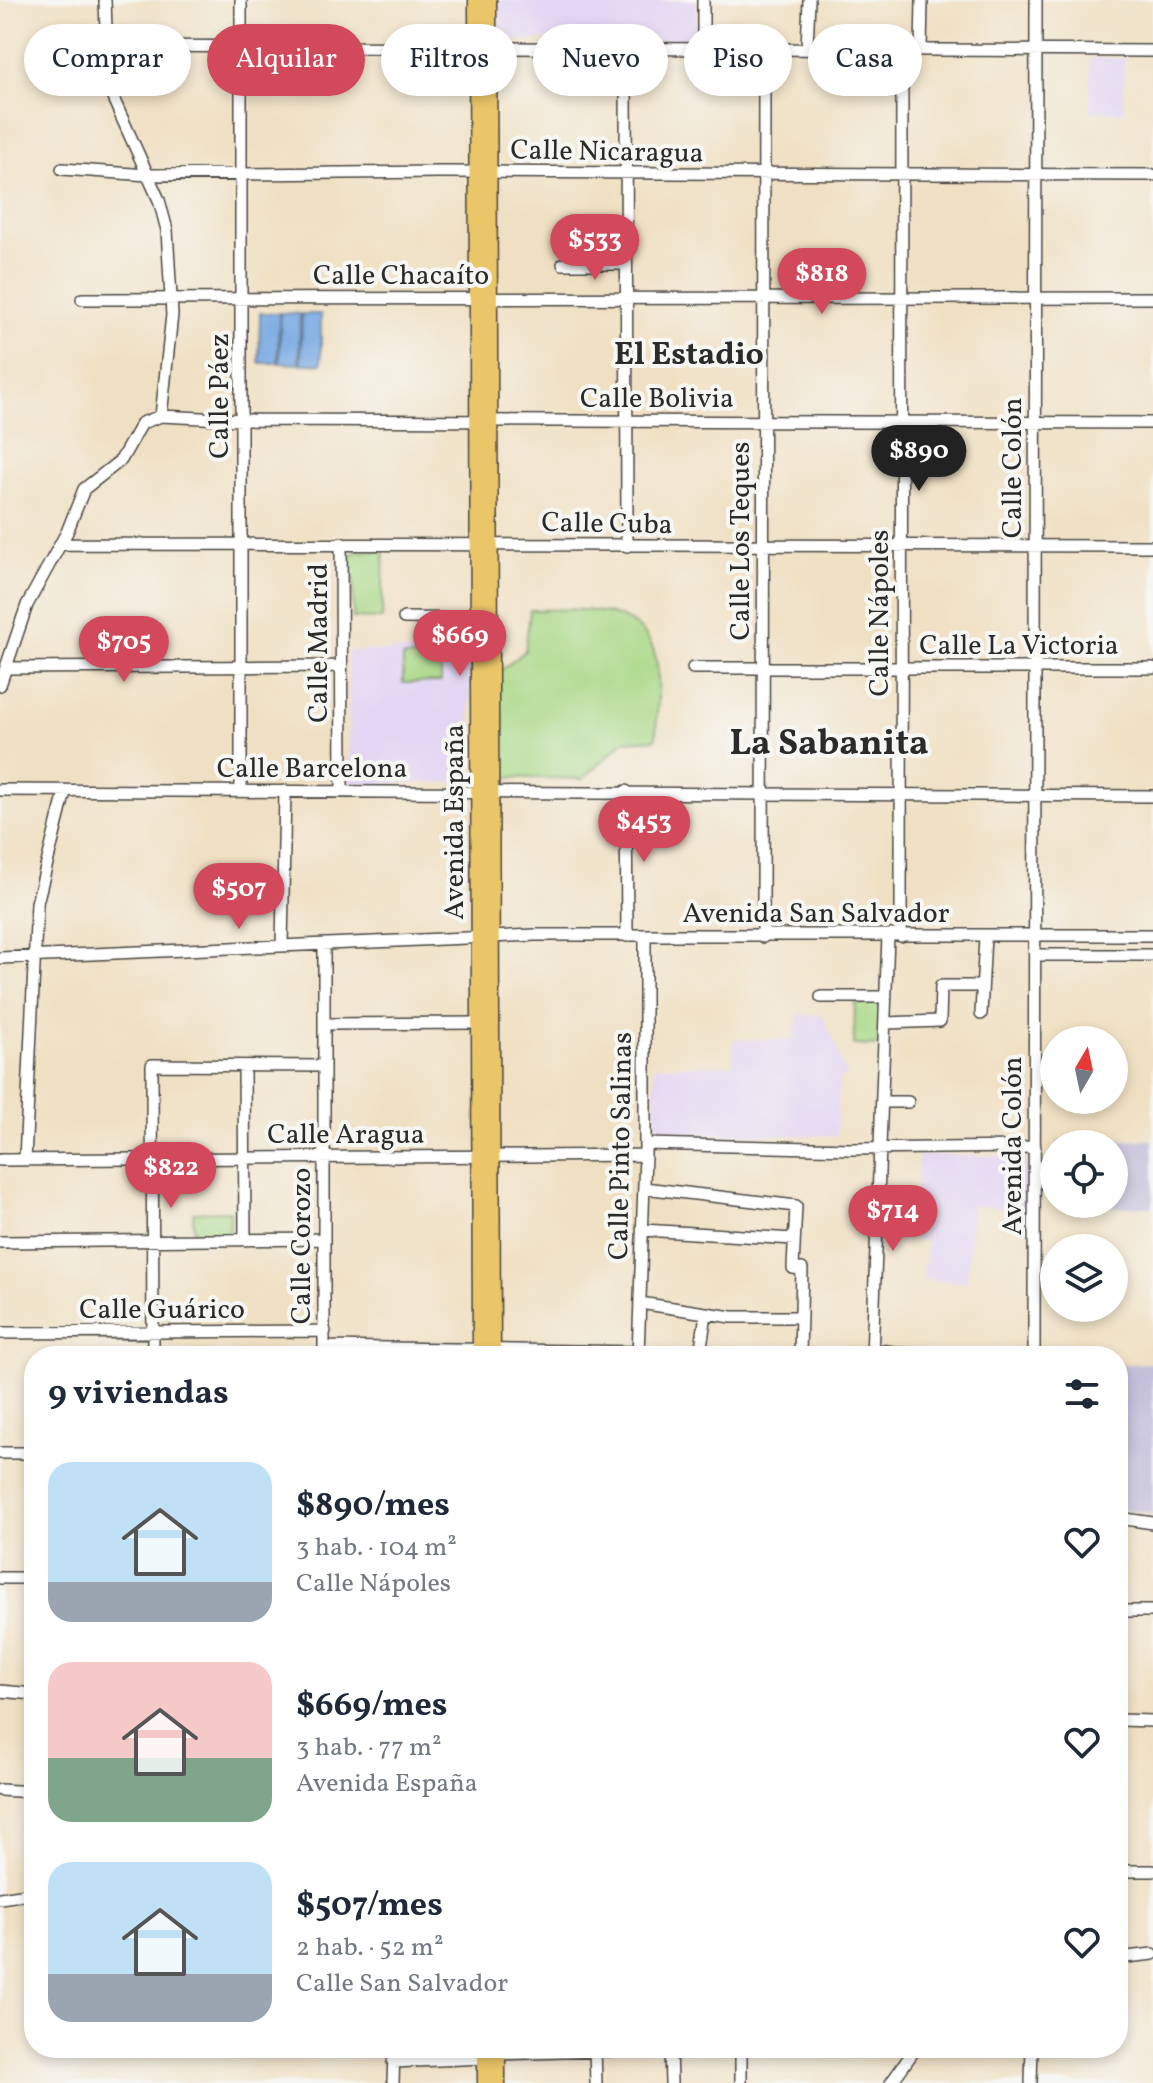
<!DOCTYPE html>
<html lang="es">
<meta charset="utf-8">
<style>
body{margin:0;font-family:Vollkorn,serif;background:#f6f6f7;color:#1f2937;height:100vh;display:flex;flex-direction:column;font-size:30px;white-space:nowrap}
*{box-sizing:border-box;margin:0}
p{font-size:26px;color:#747a83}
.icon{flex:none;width:44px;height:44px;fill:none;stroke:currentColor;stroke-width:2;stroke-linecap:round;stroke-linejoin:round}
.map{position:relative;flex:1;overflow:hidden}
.sheet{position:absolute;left:24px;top:1346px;width:1104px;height:712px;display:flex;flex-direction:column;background:#fff;border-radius:32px;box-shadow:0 4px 12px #0003}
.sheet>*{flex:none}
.top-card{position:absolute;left:24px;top:24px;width:1106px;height:72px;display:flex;gap:16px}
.needle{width:52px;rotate:9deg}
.tools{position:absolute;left:1040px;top:1026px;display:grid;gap:16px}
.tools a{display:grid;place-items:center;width:88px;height:88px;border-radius:50%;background:#fff;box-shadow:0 4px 12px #0003;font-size:40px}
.price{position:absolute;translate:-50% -68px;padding:0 18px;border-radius:28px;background:#d1495b;color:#fff;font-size:26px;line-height:52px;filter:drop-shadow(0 2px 4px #0008)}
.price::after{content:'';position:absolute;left:50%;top:48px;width:24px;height:18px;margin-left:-12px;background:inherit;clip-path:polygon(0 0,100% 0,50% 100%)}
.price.selected{background:#222;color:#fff}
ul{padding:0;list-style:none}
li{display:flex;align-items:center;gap:24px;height:200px;padding:0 24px}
li span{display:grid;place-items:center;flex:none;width:224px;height:160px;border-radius:24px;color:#555}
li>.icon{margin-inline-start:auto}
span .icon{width:96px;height:96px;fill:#fffc;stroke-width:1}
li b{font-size:34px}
h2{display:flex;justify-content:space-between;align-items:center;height:96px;padding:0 24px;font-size:34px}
.tag{padding:0 28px;border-radius:36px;background:#fff;box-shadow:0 4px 12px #0003;font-size:28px;line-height:72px}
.tag.selected{background:#d1495b;color:#fff}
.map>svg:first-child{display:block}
.built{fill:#e2d4f3}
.industrial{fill:#c5c0da}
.green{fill:#a9d885;stroke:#6a8258;stroke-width:2}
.water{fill:#77a8e2;stroke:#516a86;stroke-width:2}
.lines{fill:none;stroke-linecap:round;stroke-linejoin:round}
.minor-casing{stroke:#494642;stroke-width:14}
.major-casing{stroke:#494642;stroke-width:17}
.minor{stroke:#fff;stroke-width:11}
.major{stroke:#ebc669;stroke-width:14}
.labels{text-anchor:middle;stroke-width:8;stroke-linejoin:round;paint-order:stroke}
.street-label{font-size:28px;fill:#2b2b2b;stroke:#f6f6f2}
.quarter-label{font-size:32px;font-weight:bold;fill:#2b2b2b;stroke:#f6f6f2}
.district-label{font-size:36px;font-weight:bold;fill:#2b2b2b;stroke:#f6f6f2}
</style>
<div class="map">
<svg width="1153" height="2083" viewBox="0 0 1153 2083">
<rect width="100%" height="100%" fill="#f6f6f2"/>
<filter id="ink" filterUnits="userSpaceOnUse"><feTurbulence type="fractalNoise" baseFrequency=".0125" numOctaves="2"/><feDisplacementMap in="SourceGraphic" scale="16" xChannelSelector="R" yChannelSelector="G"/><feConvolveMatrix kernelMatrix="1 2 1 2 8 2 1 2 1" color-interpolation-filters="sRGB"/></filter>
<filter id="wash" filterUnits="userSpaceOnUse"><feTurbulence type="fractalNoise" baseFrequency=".006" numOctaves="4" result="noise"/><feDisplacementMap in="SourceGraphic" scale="32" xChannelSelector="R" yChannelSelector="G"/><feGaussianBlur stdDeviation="1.8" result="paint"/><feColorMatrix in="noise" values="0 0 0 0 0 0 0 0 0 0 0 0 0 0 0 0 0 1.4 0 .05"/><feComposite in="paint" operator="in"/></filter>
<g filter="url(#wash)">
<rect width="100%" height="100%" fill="#f0e0c3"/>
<path class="built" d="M498,0H696V41L498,40Z
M1090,58H1124V112H1090Z
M348,651H469L471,779L468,782L354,784L349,780Z
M798,1015H823L847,1075L839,1079L836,1136L656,1133L654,1066L733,1065L734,1039L793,1040Z
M918,1155L1024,1156L1027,1160L1026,1211L972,1205L967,1282L923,1280L926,1241L914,1240Z"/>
<path class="industrial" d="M1153,1140V1207H1056V1204H1114V1144H1056L1057,1141Z
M1153,1363V1514L1118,1509V1364Z"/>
<path class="green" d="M356,551L384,552L382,619L353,618L354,579H348V560Z
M530,610C573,610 644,601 656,659C661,684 656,713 656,739L624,741L583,779L497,777L498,673L525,651Z
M403,657H441V682L403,683Z
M855,1003L881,1004L880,1046L854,1045Z
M230,1211V1232L194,1233L193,1212Z"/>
<path class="water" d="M260,313H279L278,363H259Z
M280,313L300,314L299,364L280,363Z
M302,314H321V364H301Z"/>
</g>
<g filter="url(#ink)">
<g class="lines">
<g class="minor-casing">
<path id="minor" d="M105,0L108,87L159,200L167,230L172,315L161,416
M105,46L1153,51
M626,49L627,546
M703,49V0
M807,49L809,0
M921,50L922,0
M62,169L148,175L439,172L1153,175
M563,264H626
M82,299L1153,298
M341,543L342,791
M61,544L1153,546
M404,618L478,619
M7,668L341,666
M693,668H1153
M0,685L27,605L67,532L84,489L121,460L142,423L161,416L242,420L1153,423
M0,790L1153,796
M241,791V0
M626,791L627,936
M901,936L902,50
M763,937L764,49
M324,944V1356
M282,946L285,791
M1035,955H1153
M0,958L535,935H1153
M821,997H886
M981,1014L985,936
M885,1023L940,1021L941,986H982
M324,1024L479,1023
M244,1066L245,1240
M882,1102H908
M645,1144L851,1149L1035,1147
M0,1160L645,1155
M25,1160L37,903L65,792
M644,1188L796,1206L793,1268L802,1269L800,1356
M643,1230L794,1239
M0,1242L324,1239
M640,1303L732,1317H801
M0,1333L325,1331
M324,1347L638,1352
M872,1349L922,1356
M700,1353L706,1314
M153,1356L152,1065L324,1066
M638,1356L645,1155V936
M872,1356L888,936
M1034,1356L1036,0
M0,1453H34
M1118,1518L1153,1523
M0,1578H34
M1118,1611H1153
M0,1691L34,1694
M1118,1720L1153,1721
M0,1790L34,1792
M1118,1871H1153
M0,1898L34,1893
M1118,1958L1153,1954
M595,2048L596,2083
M670,2048L671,2083
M498,2054L698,2048
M393,2062L485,2058
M393,2083L394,2048
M741,2083V2048
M891,2083L916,2048
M1031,2083L1032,2048"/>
</g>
<g class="major-casing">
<path id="major" d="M476,0L480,1356
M489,0L493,1356
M485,2048V2083
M498,2048V2083"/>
</g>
<use href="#minor" class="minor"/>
<use href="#major" class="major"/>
</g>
</g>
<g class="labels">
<g class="street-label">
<text transform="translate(607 150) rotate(1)" y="10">Calle Nicaragua</text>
<text x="401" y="284">Calle Chacaíto</text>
<text transform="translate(218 396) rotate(-90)" y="10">Calle Páez</text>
<text x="657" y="407">Calle Bolivia</text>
<text transform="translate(1011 468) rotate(-90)" y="10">Calle Colón</text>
<text transform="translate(607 522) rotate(1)" y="10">Calle Cuba</text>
<text transform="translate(739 541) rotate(-90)" y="10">Calle Los Teques</text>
<text transform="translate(878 613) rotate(-90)" y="10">Calle Nápoles</text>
<text transform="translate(317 643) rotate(-90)" y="10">Calle Madrid</text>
<text x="1019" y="654">Calle La Victoria</text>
<text x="312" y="777">Calle Barcelona</text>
<text transform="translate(453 822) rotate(-90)" y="10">Avenida España</text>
<text x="816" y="922">Avenida San Salvador</text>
<text x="346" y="1143">Calle Aragua</text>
<text transform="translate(619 1146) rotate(-89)" y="10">Calle Pinto Salinas</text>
<text transform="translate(1011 1146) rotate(-90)" y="10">Avenida Colón</text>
<text transform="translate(300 1246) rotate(-90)" y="10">Calle Corozo</text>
<text x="162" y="1318">Calle Guárico</text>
</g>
<g class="quarter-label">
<text x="689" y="364">El Estadio</text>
</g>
<g class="district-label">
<text x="829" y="754">La Sabanita</text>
</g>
</g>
</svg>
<div class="tools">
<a><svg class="needle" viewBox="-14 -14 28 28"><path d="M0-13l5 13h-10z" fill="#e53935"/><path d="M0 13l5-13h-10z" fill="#747a83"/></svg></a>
<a><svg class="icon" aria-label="locate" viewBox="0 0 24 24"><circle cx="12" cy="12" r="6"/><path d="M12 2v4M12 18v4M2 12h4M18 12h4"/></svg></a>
<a><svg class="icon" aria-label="layers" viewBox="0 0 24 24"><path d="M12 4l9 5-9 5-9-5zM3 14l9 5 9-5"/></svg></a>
</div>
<b class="price" style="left:595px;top:282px">$533</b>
<b class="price" style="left:822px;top:316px">$818</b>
<b class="price selected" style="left:919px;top:493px">$890</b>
<b class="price" style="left:460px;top:678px">$669</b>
<b class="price" style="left:124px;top:684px">$705</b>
<b class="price" style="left:644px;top:864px">$453</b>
<b class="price" style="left:239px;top:931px">$507</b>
<b class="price" style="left:171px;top:1210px">$822</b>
<b class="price" style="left:893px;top:1253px">$714</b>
<div class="top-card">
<a class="tag">Comprar</a>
<a class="tag selected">Alquilar</a>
<a class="tag">Filtros</a>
<a class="tag">Nuevo</a>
<a class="tag">Piso</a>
<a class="tag">Casa</a>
</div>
<section class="sheet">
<h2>9 viviendas<svg class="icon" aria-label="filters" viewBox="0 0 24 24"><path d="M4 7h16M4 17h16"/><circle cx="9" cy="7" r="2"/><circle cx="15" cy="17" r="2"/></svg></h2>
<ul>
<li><span style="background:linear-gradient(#bfe0f5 75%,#9aa5b1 0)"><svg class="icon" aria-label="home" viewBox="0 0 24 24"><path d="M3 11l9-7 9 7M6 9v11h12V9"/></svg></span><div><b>$890/mes</b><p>3 hab. · 104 m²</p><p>Calle Nápoles</p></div><svg class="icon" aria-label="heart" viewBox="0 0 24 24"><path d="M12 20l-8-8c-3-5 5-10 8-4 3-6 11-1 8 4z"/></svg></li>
<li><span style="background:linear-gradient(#f6c9c9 60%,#7fa58c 0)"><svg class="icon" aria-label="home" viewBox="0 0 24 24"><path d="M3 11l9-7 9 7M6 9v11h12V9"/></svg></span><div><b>$669/mes</b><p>3 hab. · 77 m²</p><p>Avenida España</p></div><svg class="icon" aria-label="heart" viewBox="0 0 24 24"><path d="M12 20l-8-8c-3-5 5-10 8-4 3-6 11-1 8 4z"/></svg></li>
<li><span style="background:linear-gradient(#bfe0f5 70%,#9aa5b1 0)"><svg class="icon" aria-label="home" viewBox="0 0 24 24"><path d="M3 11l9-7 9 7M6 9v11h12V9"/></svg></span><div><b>$507/mes</b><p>2 hab. · 52 m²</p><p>Calle San Salvador</p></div><svg class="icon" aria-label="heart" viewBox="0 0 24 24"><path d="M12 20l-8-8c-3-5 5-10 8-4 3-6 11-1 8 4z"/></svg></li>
</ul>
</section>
</div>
